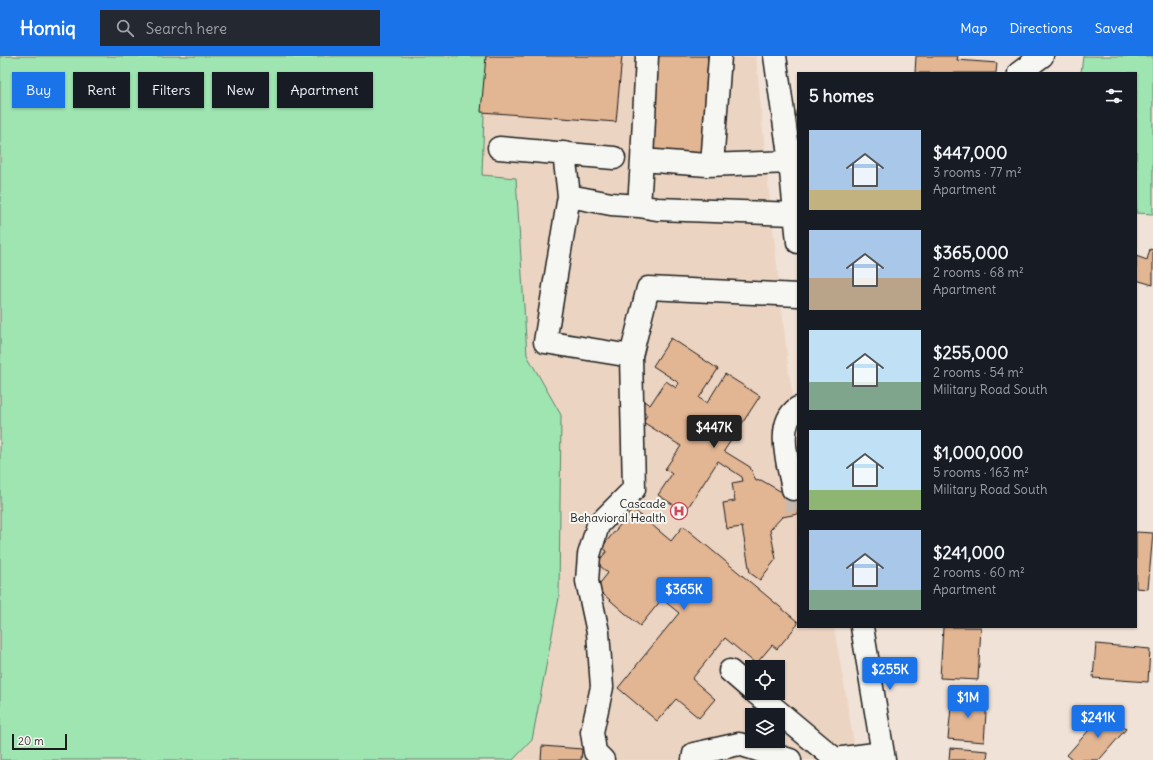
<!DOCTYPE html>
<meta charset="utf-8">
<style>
body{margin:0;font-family:Delius,sans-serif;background:#242831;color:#f1f3f6;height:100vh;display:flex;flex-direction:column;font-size:15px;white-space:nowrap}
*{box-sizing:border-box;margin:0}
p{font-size:13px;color:#9ea1a6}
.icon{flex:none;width:22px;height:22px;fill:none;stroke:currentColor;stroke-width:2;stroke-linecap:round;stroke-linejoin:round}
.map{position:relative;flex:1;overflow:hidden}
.panel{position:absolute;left:797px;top:16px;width:340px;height:556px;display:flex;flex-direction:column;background:#171b24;border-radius:0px;box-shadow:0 1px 3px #0004}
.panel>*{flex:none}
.banner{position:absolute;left:12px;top:16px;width:380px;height:36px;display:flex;gap:8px}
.buttons{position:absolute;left:745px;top:604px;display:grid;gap:8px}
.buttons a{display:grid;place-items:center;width:40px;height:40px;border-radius:0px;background:#171b24;box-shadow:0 1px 3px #0004;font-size:20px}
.scale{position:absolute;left:12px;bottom:10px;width:55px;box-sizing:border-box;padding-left:4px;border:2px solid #1c1c1c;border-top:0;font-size:11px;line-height:14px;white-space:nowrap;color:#1c1c1c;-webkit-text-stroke:3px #f6f6f2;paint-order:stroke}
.price{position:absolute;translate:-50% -34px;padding:0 9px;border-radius:4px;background:#1a73e8;color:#fff;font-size:13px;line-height:26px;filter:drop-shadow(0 1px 2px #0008)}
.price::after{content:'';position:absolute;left:50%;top:24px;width:12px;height:9px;margin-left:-6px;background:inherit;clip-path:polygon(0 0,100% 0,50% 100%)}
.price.on{background:#222;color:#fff}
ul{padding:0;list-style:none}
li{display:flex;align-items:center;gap:12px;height:100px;padding:0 12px}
li span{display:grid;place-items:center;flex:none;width:112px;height:80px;border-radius:0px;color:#555}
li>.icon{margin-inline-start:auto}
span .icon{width:48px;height:48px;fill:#fffc;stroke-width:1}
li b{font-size:17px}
h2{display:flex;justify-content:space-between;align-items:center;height:48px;padding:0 12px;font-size:17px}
.chip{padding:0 14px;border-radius:0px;background:#171b24;box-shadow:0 1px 3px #0004;font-size:14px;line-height:36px}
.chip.on{background:#1a73e8;color:#fff}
header{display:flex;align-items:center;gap:24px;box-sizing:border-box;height:56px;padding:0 20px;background:#1a73e8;color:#fff}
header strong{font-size:19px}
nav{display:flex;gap:22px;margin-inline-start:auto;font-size:14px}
.search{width:280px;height:36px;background:#242831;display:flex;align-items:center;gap:10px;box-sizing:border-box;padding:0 14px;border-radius:0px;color:#9ea1a6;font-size:15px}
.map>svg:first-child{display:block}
.built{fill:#ecd4c2;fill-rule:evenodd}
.green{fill:#9ee5b2;stroke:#5d8067}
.building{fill:#e2b593;stroke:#1c1c1c}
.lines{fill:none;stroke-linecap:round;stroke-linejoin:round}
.minor-tunnel{stroke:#c6bab1;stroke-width:22;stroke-dasharray:22 11;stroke-linecap:butt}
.minor-casing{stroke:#1c1c1c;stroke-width:25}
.minor{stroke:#f6f6f2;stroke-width:22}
.labels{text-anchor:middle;stroke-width:4;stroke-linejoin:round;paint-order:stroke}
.poi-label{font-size:12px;fill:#1c1c1c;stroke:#f6f6f2;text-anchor:end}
</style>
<header>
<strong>Homiq</strong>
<div class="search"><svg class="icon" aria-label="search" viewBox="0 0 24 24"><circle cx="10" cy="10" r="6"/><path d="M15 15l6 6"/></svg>Search here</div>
<nav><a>Map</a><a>Directions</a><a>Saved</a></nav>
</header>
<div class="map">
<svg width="1153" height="704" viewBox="0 0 1153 704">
<rect width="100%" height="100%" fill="#f0e2d6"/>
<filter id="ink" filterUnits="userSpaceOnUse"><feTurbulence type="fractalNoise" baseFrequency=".025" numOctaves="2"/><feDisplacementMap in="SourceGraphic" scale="8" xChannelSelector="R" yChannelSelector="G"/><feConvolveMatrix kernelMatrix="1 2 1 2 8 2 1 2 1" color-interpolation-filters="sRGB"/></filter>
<g filter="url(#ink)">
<path class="built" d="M486,0H756L768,127L789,317L798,368V571H834L857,704H513L532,684L561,359L527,299L516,122L482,120ZM752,611H778V637H752ZM752,659H778V685H752Z"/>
<path class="green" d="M0,0H486L482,119L516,122L527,299L561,359L559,542L532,684L513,704H0Z
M1083,0H1153V158L1136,157V17H1081Z"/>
<path class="building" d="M486,0H622L616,66L481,56Z
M657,0H708L703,98L652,95Z
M916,0H958L957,4L997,7L996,17H915Z
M1150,193L1153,194V229L1136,224V200L1147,204Z
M671,282L718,313L699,342L707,347L725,318L760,340L724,395L750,411L756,425L761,424L780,435L798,432V458L782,461L770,474L776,503L760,524L750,517L742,471L727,473L723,447L735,445L732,427L743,425L742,421L718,405L685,456L658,439L672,418L665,413L681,390L643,366L647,359L637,352L642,344L650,349L666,325L676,332L679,327L653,310Z
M633,453L671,485L683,470L798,566V568L777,593L772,589L756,608L725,582L692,623L715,643L699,662L676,643L657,665L618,632L679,557L662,543L640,570L596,532L608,517L597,507L607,495L602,491Z
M1136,476L1153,477L1148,533L1136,532Z
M943,571H981L978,624L940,622Z
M1096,588L1150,593L1148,626L1093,622Z
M952,640L987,643L984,686L948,683Z
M1106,655L1126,673L1099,704H1073L1067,699Z
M542,690L582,693L581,704H541Z
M950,692L988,695L987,704H949Z"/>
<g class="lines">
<path class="minor-tunnel" d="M793,433L798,457"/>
<g class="minor-casing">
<path id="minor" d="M647,0L642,104L707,109L790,106
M775,0L790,106L798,186
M1019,17L1042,0
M499,92L614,102
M564,97L569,140L545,286L631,300
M712,109L720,0
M569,140L611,148L639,150L657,153L795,158
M639,150L642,104
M793,433C789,410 774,368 798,352
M862,571L884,704
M730,615L752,634
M756,637L835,703L883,697
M603,704L595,696L592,676L602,631L598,576L587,525L589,499L598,469L634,433L631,300L648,232L798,239
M693,704L694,698L739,688L790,704"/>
</g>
<use href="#minor" class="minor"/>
</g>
</g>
<defs>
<g id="hospital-ring" transform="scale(0.9)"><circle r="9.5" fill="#f6f6f2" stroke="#d1495b" stroke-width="1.5"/><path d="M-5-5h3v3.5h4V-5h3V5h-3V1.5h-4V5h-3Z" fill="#d1495b"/></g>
</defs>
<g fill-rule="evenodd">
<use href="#hospital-ring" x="679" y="455"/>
</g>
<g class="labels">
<g class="poi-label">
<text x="666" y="452">Cascade<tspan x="666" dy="14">Behavioral Health</tspan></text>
</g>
</g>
</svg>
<div class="buttons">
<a><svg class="icon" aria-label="locate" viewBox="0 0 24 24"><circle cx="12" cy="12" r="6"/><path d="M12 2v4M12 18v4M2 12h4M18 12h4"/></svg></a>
<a><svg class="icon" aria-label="layers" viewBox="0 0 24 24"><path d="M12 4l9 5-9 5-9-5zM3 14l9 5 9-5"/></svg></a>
</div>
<div class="scale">20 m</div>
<b class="price on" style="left:714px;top:393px">$447K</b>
<b class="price" style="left:684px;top:555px">$365K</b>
<b class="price" style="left:890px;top:635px">$255K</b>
<b class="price" style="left:968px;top:663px">$1M</b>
<b class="price" style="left:1098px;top:683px">$241K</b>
<div class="banner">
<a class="chip on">Buy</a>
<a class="chip">Rent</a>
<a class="chip">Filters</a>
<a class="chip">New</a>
<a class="chip">Apartment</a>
</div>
<section class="panel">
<h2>5 homes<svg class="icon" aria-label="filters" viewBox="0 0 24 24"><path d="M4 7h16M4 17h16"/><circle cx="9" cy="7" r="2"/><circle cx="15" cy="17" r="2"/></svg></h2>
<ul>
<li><span style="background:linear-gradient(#a9c7e8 75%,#c2b280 0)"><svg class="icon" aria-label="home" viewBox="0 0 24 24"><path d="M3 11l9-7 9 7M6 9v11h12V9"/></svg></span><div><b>$447,000</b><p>3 rooms · 77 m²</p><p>Apartment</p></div></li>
<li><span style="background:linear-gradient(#a9c7e8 60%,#b9a48a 0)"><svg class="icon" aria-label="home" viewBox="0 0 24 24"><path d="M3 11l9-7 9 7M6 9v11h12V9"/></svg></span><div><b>$365,000</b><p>2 rooms · 68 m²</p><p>Apartment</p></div></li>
<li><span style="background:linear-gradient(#bfe0f5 65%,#7fa58c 0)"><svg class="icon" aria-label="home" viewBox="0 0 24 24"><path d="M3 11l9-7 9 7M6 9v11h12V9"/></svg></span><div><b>$255,000</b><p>2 rooms · 54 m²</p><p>Military Road South</p></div></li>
<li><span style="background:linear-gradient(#bfe0f5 75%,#8fb573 0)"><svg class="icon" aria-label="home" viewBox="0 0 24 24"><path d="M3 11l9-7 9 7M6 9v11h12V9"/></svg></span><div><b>$1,000,000</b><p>5 rooms · 163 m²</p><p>Military Road South</p></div></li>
<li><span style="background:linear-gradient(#a9c7e8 75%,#7fa58c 0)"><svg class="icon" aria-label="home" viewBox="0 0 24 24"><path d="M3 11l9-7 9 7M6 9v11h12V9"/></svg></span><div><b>$241,000</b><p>2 rooms · 60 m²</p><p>Apartment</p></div></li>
</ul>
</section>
</div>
